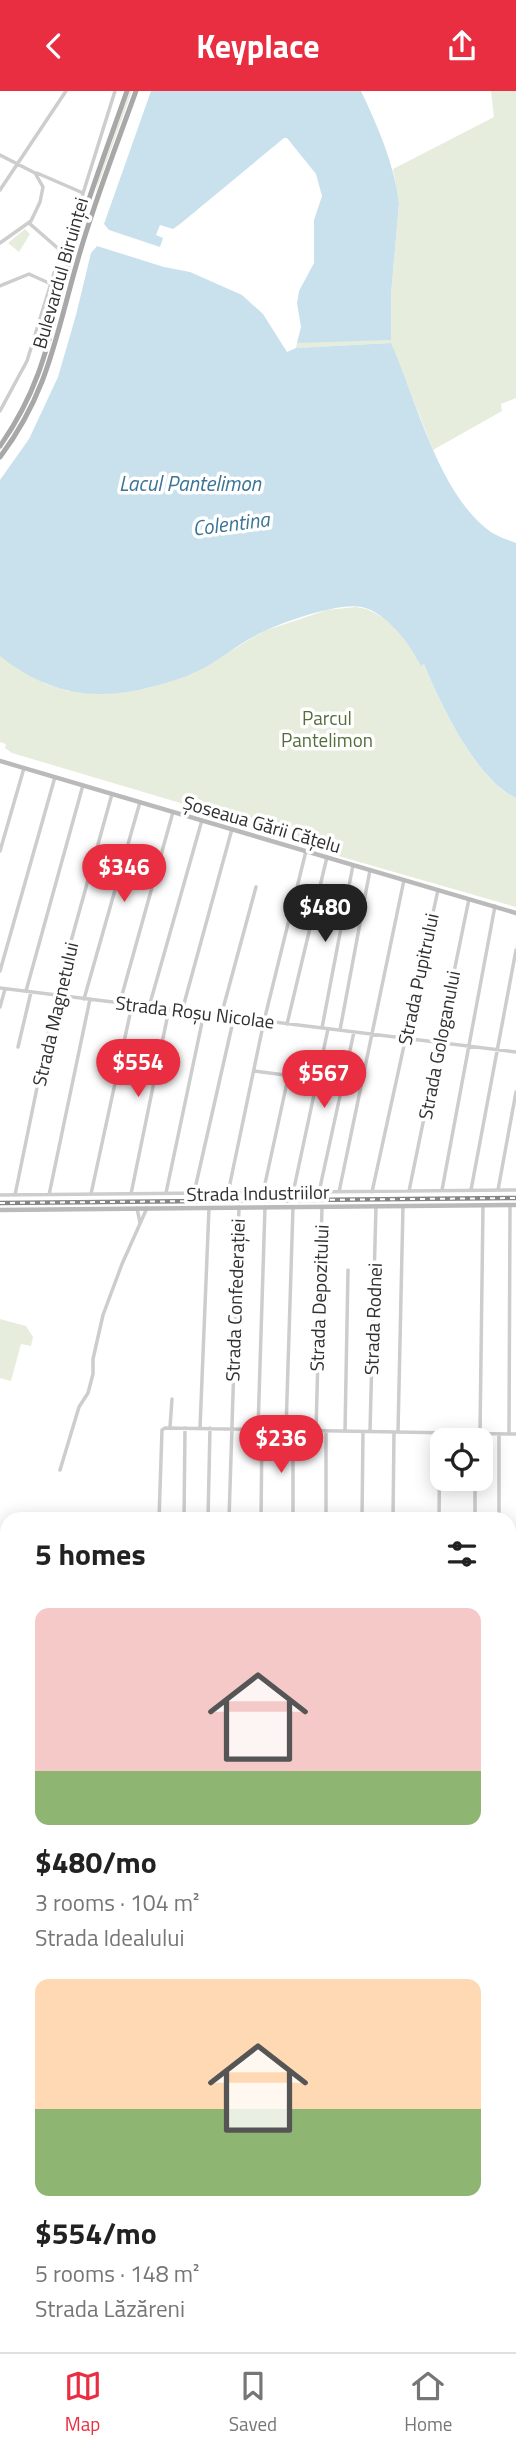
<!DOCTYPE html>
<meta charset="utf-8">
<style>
body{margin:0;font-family:"Titillium Web",sans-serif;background:#f6f6f6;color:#222;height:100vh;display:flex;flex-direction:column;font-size:26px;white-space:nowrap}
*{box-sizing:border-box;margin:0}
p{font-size:23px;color:#767676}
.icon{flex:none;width:38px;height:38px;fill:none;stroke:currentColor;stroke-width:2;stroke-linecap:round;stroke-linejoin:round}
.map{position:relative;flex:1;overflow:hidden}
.side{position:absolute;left:0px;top:1421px;width:516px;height:840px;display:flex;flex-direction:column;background:#fff;border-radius:21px 21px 0 0;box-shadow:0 4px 18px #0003}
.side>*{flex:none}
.controls{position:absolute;left:430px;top:1337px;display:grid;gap:14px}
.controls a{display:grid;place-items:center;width:63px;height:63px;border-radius:14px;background:#fff;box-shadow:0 4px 18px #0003;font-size:35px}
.price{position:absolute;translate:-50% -60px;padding:0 16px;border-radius:24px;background:#ea2e41;color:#fff;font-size:23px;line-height:46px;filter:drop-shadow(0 2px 4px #0008)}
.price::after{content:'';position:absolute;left:50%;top:42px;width:21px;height:16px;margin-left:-10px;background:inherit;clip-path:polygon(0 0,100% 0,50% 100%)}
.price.on{background:#222;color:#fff}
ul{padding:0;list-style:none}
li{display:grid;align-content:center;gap:14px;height:371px;padding:0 35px}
li span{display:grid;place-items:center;height:217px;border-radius:14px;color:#555}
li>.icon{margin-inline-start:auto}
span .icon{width:126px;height:126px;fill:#fffc;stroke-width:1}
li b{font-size:30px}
h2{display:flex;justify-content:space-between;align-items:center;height:84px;padding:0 35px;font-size:30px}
header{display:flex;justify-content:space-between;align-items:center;height:91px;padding:0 35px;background:#ea2e41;color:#fff;font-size:32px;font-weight:700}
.menu{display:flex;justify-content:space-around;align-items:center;height:98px;border-top:2px solid #e0e0e0;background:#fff;font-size:19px;color:#767676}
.menu a{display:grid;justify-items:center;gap:4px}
.menu .on{color:#ea2e41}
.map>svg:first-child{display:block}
.green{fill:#e6eddd}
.water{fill:#c9e0ed}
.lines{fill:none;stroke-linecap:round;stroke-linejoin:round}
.minor{stroke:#cdcdcd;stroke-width:3.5}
.secondary{stroke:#bababa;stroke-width:4.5}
.primary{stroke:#a8a8a8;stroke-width:5}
.rail-casing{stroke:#858585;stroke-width:4.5}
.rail{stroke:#fff;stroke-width:2;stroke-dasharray:5;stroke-linecap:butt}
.labels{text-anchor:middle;stroke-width:7;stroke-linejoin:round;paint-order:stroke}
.street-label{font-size:19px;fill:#303030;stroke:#fff}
.park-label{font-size:19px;fill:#546d3b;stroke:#fff}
.water-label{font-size:21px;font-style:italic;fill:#3b7495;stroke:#fff}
</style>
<header><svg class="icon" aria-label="back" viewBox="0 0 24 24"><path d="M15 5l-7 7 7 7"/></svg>Keyplace<svg class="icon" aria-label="share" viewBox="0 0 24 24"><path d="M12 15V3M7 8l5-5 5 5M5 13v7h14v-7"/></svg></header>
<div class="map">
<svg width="516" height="2261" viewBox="0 0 516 2261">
<rect width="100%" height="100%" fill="#fff"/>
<path class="green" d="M130,0H132L95,103L98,90Z
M491,0H516V307L501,313L502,320L433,359L391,252L296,257L297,252L391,246V204L399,112L393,78L494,26Z
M25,138L30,143L19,161L8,152Z
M356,516C385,519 409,550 421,574L424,573C439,610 478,692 516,707V816L307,756L308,750L12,662L5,657L6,653L0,651V565L46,593L68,600L144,598L194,582L264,540L327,519Z
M0,1228L26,1235L33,1246L31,1255L21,1253L11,1290L0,1287Z
M516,1717V1749L509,1750V1718Z
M516,1855V1900H509V1856Z
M0,1875H7V2066H0Z
M92,2254H141L140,2259L92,2261Z
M375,2254H491V2261H375Z"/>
<path class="water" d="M151,0H361C378,36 394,72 399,112L391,204V249L297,252L301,236L297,212L299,200L314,172V129L322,105L316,83L287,47H284L180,133L173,138L160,134L156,144L163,147L160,156L109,139L104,133Z
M97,155L164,176L190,181L242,204L263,223L287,261L296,257L391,252C416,308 438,400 487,438C495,445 506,448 516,452V707C477,690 440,612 424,573L421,575C410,553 387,522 362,516C338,511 276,533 255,545C234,556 217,571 196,581C183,587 169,591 155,595C96,611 49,604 0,565V389L29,348L58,286L76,224L91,162Z"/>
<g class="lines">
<path class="minor" d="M0,64L35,82L43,96L40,111L31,130L0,152
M37,82L83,102
M0,99L66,0
M29,132L61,160
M0,195L29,183L51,193
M0,320L27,270L60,163L80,112L115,0
M0,760L24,677
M0,880L55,686
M0,897L516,961
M26,900L83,694
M84,908L140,711
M120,911L173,721
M0,916L5,898
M149,916L202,729
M182,920L232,738
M221,925L256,796
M287,933L327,766
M322,937L353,774
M340,939L370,779
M18,956L31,901
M254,980L285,984L288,987L263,1102
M442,1099L495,815
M471,1099L516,859
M498,1099L516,1001
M409,1100L469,808
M319,1101L354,941
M339,1101L404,789
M372,1101L438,799
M166,1102L204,922
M194,1102L234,926
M228,1102L264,930L306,760
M293,1102L328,938
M91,1103L132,914
M131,1103L169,918
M0,1104L516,1099
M15,1104L56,904L112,703
M49,1104L90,908
M137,1117L140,1132
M170,1336L172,1308
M200,1337L209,1117
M258,1338L265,1116
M286,1339L293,1116
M316,1340L322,1116
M345,1340L348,1179
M370,1340L376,1115
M398,1341L403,1115
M480,1343L483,1114
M509,1343L510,1114
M60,1379L79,1316L88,1302L93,1283V1268L103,1224L122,1173L147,1117
M159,1428L162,1339L165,1337L516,1343
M184,1428L185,1337
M208,1428L210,1337
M229,1428L239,1116
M261,1428L262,1338
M293,1428V1339
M326,1428V1340
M362,1428L363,1341
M393,1428L394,1341
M439,1428L440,1342
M475,1428V1388
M499,1428V1343
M509,1600L516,1601
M509,1644L516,1645
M509,1816L516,1815
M509,1865L516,1863
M0,1869H7
M509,1869L512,1872L516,1871
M509,2018L516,1936
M509,2068H516
M509,2088L516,2087
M0,2169H7
M89,2254V2261
M312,2256L332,2254
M144,2261V2254
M283,2261L311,2258
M493,2261L494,2254"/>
<path class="secondary" d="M0,670L516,822
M0,1119L516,1114"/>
<path class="primary" d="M0,355C46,290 51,235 72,161C88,107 108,54 127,0
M0,366C49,301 56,243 78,168C94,111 116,56 136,0"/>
<g class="rail-casing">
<path id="rail" d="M0,1112L516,1107"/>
</g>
<use href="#rail" class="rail"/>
</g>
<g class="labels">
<g class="street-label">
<text transform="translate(60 182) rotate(-74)" y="7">Bulevardul Biruinței</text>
<text transform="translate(262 733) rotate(16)" y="7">Șoseaua Gării Cățelu</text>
<text transform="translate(418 888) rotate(-78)" y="7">Strada Pupitrului</text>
<text transform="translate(195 921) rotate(7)" y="7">Strada Roșu Nicolae</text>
<text transform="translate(55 923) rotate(-77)" y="7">Strada Magnetului</text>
<text transform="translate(439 954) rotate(-79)" y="7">Strada Gologanului</text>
<text transform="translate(258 1102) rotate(-1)" y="7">Strada Industriilor</text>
<text transform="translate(319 1207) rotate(-88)" y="7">Strada Depozitului</text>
<text transform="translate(235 1209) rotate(-88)" y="7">Strada Confederației</text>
<text transform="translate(373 1228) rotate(-88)" y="7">Strada Rodnei</text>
</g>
<g class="park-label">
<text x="327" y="634">Parcul<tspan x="327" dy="22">Pantelimon</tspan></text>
</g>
<g class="water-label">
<text x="190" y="400">Lacul Pantelimon</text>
<text transform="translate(231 433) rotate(-7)" y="7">Colentina</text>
</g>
</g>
</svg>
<div class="controls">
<a><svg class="icon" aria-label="locate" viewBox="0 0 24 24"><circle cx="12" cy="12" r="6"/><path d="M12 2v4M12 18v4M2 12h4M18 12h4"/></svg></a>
</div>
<b class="price" style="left:124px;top:813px">$346</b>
<b class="price on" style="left:325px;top:853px">$480</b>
<b class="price" style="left:138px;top:1008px">$554</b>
<b class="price" style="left:324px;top:1019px">$567</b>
<b class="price" style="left:281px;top:1384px">$236</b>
<section class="side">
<h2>5 homes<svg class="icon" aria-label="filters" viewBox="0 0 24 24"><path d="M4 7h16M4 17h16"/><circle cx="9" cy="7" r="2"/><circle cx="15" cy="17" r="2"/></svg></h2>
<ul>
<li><span style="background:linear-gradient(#f6c9c9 75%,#8fb573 0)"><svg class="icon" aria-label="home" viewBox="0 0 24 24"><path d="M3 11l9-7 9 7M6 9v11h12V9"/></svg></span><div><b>$480/mo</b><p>3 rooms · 104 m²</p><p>Strada Idealului</p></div></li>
<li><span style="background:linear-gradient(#ffd9b3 60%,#8fb573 0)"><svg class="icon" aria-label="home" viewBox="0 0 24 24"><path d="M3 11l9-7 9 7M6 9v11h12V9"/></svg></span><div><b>$554/mo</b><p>5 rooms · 148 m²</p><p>Strada Lăzăreni</p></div></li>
</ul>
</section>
</div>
<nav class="menu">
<a class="on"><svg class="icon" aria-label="map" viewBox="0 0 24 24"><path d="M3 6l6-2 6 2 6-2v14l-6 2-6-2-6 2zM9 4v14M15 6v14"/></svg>Map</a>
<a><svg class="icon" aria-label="saved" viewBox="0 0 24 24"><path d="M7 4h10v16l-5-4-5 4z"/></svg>Saved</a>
<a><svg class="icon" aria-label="home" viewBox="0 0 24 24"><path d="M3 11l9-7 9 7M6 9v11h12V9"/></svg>Home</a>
</nav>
